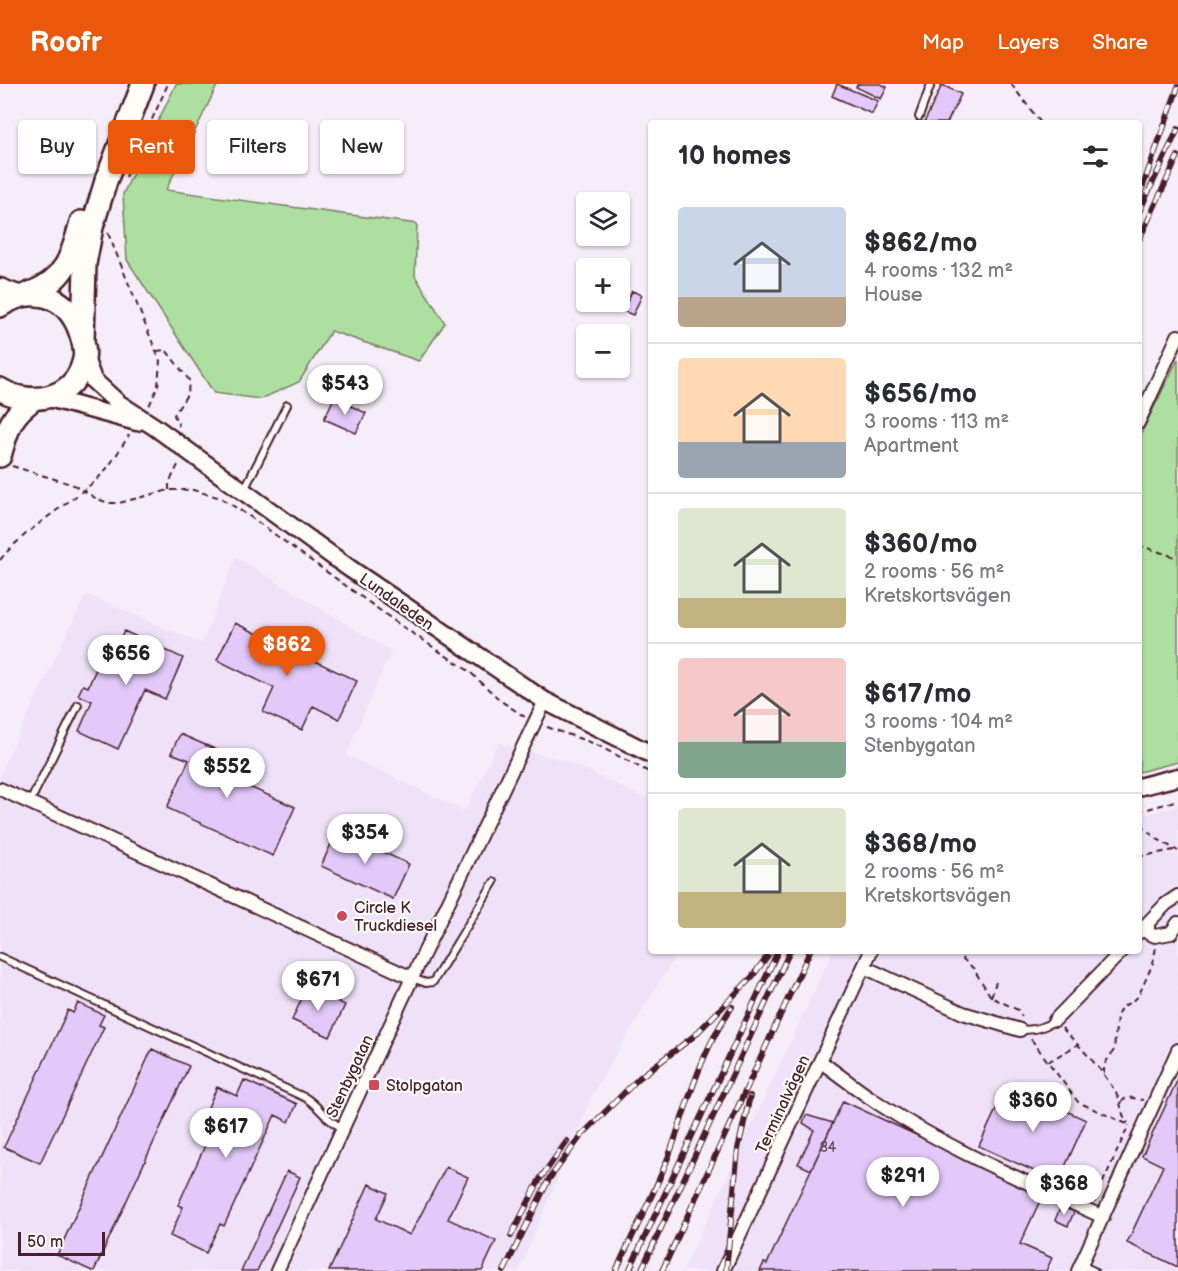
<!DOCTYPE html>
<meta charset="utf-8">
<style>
body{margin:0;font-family:"Balsamiq Sans",sans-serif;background:#f2f2f3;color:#2b2b33;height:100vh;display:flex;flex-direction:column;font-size:22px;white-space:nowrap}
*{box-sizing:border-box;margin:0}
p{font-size:20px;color:#7c7c81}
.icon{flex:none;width:33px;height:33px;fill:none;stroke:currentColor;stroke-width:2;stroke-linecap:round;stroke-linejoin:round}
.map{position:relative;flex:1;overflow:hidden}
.drawer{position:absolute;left:648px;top:36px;width:494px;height:834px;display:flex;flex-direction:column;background:#fff;border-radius:6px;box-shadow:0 2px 4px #0004}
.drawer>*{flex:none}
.banner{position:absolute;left:18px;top:36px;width:540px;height:54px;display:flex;gap:12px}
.controls{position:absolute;left:576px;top:108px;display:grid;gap:12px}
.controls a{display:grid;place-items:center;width:54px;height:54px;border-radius:6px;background:#fff;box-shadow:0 2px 4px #0004;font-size:30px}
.scale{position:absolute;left:18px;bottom:15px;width:87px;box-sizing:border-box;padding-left:6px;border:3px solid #4a1f2b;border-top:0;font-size:16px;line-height:21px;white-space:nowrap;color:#4a1f2b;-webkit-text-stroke:4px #fdfcf7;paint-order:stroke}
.price{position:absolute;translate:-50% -51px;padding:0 14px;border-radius:21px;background:#fff;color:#222;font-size:20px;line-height:39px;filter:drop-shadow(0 2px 3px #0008)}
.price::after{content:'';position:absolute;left:50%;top:36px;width:18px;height:14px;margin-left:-9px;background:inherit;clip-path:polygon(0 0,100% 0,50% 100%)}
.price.active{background:#ea580c;color:#fff}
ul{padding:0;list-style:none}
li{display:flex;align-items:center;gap:18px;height:150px;padding:0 30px}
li+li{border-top:2px solid #e1e1e2}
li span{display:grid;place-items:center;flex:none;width:168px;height:120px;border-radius:6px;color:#555}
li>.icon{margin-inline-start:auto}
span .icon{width:72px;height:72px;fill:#fffc;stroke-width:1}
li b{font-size:26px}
h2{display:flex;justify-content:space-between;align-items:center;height:72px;padding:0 30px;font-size:26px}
.chip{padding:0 21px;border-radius:6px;background:#fff;box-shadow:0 2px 4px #0004;font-size:21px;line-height:54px}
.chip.active{background:#ea580c;color:#fff}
header{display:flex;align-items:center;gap:36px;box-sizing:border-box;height:84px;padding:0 30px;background:#ea580c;color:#fff}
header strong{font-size:28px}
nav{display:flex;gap:33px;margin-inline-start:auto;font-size:21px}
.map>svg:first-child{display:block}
.built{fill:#efe2f8}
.green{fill:#acdfa0;stroke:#7b7f66;stroke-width:1.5}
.building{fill:#e2c9f9;stroke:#4a1f2b;stroke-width:1.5}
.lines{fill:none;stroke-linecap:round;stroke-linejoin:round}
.lane-casing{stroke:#4a1f2b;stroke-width:10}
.street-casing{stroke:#4a1f2b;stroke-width:16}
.secondary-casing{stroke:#4a1f2b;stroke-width:21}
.highway-casing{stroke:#4a1f2b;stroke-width:26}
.path{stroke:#4a1f2b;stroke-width:2;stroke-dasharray:6 4.5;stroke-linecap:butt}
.lane{stroke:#fdfcf7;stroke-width:6}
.street{stroke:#fdfcf7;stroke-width:12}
.secondary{stroke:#fdfcf7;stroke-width:16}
.highway{stroke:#fdfcf7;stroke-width:21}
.rail-casing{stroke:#4a1f2b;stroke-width:6}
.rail{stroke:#fdfcf7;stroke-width:4;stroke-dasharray:11;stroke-linecap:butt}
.poi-dot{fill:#d1495b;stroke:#fdfcf7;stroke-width:2}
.labels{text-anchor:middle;stroke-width:4.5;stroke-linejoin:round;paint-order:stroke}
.number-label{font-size:14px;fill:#704a5e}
.street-label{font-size:16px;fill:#4a1f2b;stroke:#fdfcf7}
.poi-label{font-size:16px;fill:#4a1f2b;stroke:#fdfcf7;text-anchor:start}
</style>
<header>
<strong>Roofr</strong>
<nav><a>Map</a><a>Layers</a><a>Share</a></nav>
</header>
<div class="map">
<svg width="1178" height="1187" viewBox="0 0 1178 1187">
<rect width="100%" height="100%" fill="#f5edf8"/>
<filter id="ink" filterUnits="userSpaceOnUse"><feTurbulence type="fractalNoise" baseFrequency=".0167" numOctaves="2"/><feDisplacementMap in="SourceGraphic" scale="12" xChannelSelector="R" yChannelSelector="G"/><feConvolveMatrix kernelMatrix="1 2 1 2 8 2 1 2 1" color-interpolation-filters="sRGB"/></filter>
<g filter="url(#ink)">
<path class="built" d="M236,473L391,567L346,671L465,727L498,659L566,677L651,717V867H678L593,1009L519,1187H0V689L86,510L202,560Z
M1178,722V1187H683L833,867H1138L1139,731Z"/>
<path class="green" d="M176,0H218L166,106L417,140L415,192L445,239L419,277L331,247L299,298L261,315L214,309L127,176L123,110Z
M1178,275V678L1139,688V354Z"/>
<path class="building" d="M837,0L878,17L872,30L832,12Z
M858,0H881L887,3L881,15L856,3Z
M942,1L961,10L947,39H924Z
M632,207L642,211L633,231L623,227Z
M334,314L366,329L356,349L324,335Z
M235,539L357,597L339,635L313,622L302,646L263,628L274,604L217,576Z
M124,547L183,574L165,615L145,606L118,665L79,647L92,617L78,611L83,601L88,603L105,565L114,569Z
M180,650L240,676L231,695L295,723L273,772L167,724L189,676L171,669Z
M337,747L409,780L393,815L321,782Z
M307,903L345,921L330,953L292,936Z
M78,919L104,931L99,941L104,943L40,1079L4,1063L68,926L73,929Z
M152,965L189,982L94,1187H92L57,1171Z
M1178,995V1183L1127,1159L1163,1082L1142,1072Z
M244,996L297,1020L289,1038L275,1031L224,1142L220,1140L206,1169L170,1152L183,1123L178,1121L213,1044L201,1039L217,1003L237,1012Z
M1008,1000L1086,1036L1058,1098L979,1062Z
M843,1017L1043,1110L1020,1160L1052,1174L1046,1187H760L764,1179L767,1180Z
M806,1031L833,1039L811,1086L798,1080L814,1046L803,1039Z
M446,1083L468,1093L448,1135L496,1157L482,1187H329L369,1100L388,1109L376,1135L410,1151Z
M287,1087L300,1093L257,1187H241Z
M1061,1122L1074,1128L1068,1142L1055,1136Z"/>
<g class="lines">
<g class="lane-casing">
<path id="lane" d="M919,33L931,0
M244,406L287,321
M30,718L78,621
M0,873L306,1014C321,1024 325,1036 343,1044
M412,894L426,899L433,898L494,798
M1020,946C1034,946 1044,944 1055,936
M1081,1181L1094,1187"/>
</g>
<g class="street-casing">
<path id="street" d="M1138,339L1178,252
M0,705L412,894
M1148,839V849L1155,852L1171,849L1178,839
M1138,849L1166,820L1178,812
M864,883L963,929L1020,946
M1055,936L1122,867
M820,977C836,989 852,1001 869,1013C940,1062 1024,1097 1103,1133
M277,1187L412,894L545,617
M723,1187L871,867
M1078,1187L1178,966"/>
</g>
<g class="secondary-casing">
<path id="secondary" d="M0,203L21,211
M85,274L93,296L118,319L155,343L349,484L545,617L651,670
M49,314L137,338
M1138,703L1178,693"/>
</g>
<g class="highway-casing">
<path id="highway" d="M30,209C65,197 72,172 81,138
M0,222C33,200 67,211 80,248C83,257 86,266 84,275C76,315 31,324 0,305
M83,258L85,180L92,143L106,97L143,0
M0,372C8,344 10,332 34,315"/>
</g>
<path class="path" d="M1011,0L1041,39
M126,93L168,0
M108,149L160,277L158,302L149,322
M157,267L166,266L189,296L188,309L174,331L179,342
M12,382L74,401L97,415L109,419H119L169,406H193L221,414L252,434L403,543L469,587L501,617L525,633
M169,406V399L179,379
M1138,461L1178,474
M0,476C26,444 65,423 96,396C110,383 119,367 129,351
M547,643L595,660L651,689
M1138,727L1141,740L1139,773
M1138,728L1178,716
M1141,740L1154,753L1178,767
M1138,773L1174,766
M954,867L973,884L991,913L1018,926L1022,933
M991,913L996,898
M1062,944C1082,965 1102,985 1116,1009C1122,1019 1120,1030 1128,1039
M1031,955L1078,1018L1129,1041
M1048,978L1077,961
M1104,990V981L1114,966L1117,932L1121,924L1138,913L1153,879L1156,863
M1121,1018L1127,1013L1143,1016
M1094,1118L1129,1041"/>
<use href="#lane" class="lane"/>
<use href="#street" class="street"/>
<use href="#secondary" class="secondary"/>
<use href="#highway" class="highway"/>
<g class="rail-casing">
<path id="rail" d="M1139,113L1178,3
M1138,130L1178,45
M1138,158L1178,72
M511,1152L540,1095L567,1057
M504,1187L549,1095L581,1052L639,994L694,952L752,893L771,867
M616,1187C634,1147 656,1107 671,1066C689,1016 701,967 732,923
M629,1187L778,867
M641,1187L790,867
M662,1187L810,867
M726,1187L738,1065L750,1012"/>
</g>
<use href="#rail" class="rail"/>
</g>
</g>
<g class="poi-dot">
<circle cx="342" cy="832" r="6"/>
<rect x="368" y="995" width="12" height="12" rx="3"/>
</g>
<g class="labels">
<g class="number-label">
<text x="828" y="1068">84</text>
</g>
<g class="street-label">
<text transform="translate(397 517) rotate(35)" y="6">Lundaleden</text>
<text transform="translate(349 992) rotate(-65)" y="6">Stenbygatan</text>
<text transform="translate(782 1020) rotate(-65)" y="6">Terminalvägen</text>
</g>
<g class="poi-label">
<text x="354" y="829">Circle K<tspan x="354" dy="18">Truckdiesel</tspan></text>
<text x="386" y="1007">Stolpgatan</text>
</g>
</g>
</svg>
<div class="controls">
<a><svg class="icon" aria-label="layers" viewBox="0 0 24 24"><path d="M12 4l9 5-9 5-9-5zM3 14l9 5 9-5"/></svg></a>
<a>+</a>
<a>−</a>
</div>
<div class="scale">50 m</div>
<b class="price" style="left:345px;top:332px">$543</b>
<b class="price active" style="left:287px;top:593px">$862</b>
<b class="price" style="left:126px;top:602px">$656</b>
<b class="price" style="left:227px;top:715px">$552</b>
<b class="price" style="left:365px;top:781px">$354</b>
<b class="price" style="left:318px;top:928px">$671</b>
<b class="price" style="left:1033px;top:1049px">$360</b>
<b class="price" style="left:226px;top:1075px">$617</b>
<b class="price" style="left:903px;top:1124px">$291</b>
<b class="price" style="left:1064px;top:1132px">$368</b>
<div class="banner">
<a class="chip">Buy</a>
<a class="chip active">Rent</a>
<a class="chip">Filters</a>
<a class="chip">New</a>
</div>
<section class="drawer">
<h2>10 homes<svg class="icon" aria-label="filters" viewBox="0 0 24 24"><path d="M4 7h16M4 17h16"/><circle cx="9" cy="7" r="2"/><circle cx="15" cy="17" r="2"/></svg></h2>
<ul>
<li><span style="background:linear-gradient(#c9d6e8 75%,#b9a48a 0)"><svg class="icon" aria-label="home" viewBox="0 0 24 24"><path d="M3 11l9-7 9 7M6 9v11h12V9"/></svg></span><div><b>$862/mo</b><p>4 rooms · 132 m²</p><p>House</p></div></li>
<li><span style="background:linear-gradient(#ffd9b3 70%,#9aa5b1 0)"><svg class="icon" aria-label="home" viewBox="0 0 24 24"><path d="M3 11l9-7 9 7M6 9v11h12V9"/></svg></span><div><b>$656/mo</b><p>3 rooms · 113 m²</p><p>Apartment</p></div></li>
<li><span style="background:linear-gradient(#dfe7d0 75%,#c2b280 0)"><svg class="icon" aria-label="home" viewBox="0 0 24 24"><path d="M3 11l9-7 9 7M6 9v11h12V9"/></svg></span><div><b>$360/mo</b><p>2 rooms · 56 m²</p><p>Kretskortsvägen</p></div></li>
<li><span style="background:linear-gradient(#f6c9c9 70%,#7fa58c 0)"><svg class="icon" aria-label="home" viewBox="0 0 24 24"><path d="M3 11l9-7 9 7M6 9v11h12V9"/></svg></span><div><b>$617/mo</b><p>3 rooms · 104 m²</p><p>Stenbygatan</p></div></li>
<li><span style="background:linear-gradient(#dfe7d0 70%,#c2b280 0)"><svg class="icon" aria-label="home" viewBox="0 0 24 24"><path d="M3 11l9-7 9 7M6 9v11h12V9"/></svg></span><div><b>$368/mo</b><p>2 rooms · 56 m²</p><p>Kretskortsvägen</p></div></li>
</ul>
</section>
</div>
